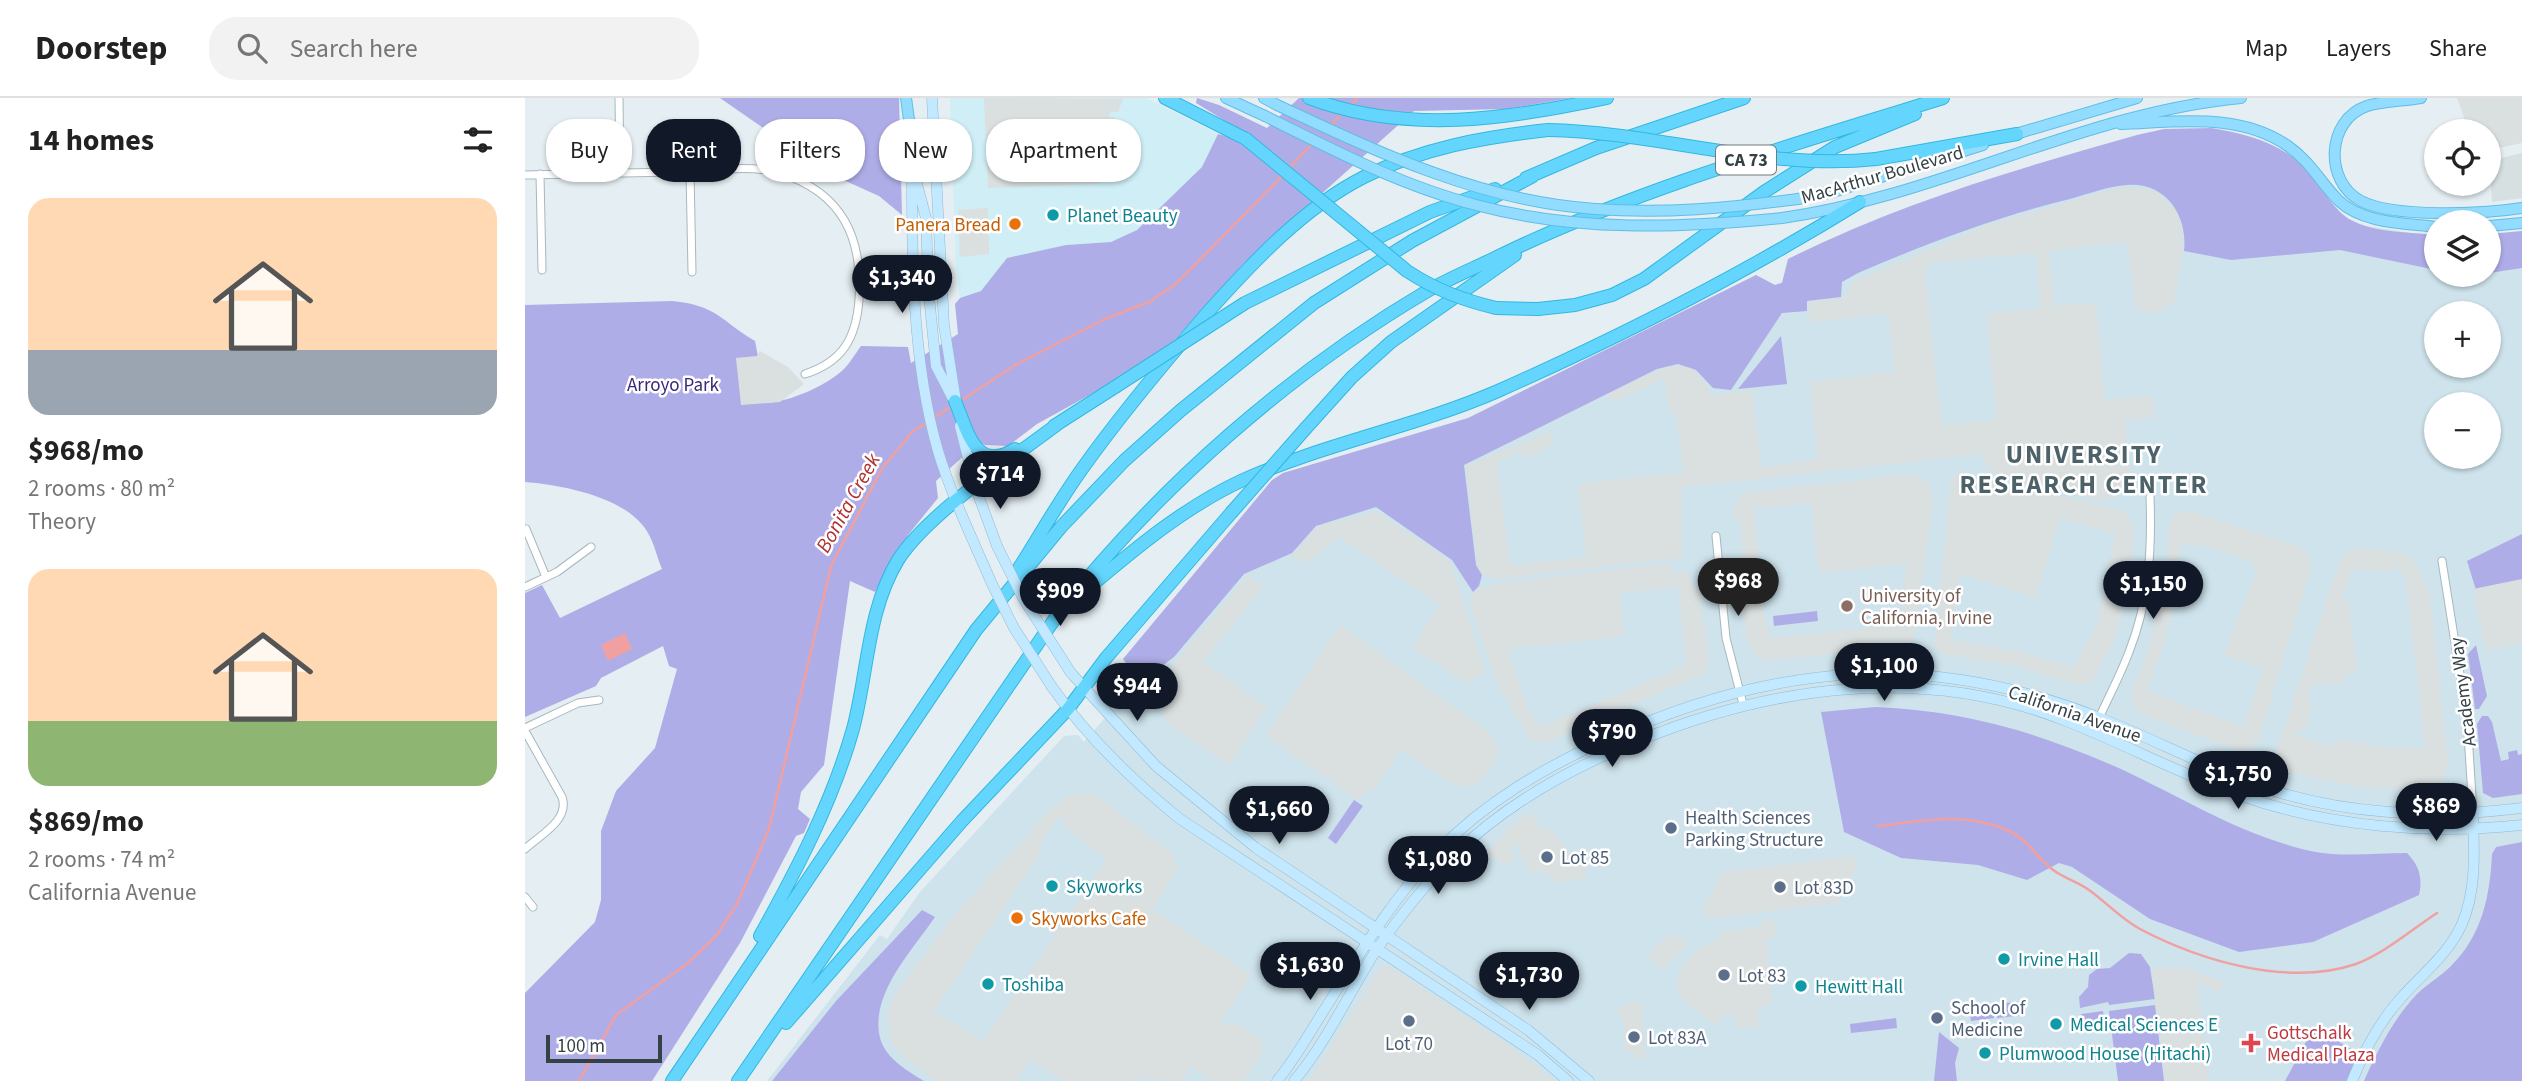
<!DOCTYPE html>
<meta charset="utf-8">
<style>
body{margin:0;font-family:"Source Sans 3",sans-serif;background:#f2f2f2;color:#222;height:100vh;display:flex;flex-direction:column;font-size:26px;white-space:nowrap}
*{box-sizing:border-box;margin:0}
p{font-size:23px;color:#767676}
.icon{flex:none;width:38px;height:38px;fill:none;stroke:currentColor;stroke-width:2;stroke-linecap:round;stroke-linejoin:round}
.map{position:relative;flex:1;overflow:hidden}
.panel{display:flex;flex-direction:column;background:#fff;width:525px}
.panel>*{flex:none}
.guide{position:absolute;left:21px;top:21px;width:665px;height:63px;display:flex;gap:14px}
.controls{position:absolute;left:1899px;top:21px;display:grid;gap:14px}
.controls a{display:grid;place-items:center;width:77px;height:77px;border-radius:50%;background:#fff;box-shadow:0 2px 5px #0004;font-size:35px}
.scale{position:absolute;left:21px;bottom:18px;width:116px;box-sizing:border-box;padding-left:7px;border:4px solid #344145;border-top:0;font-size:19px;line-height:24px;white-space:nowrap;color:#344145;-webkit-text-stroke:5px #fff;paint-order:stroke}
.price{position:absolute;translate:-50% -60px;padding:0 16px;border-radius:24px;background:#111827;color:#fff;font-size:23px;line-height:46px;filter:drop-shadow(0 2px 4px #0008)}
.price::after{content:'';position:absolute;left:50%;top:42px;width:21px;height:16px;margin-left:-10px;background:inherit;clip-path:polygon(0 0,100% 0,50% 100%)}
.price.selected{background:#222;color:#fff}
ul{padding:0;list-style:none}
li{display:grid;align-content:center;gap:14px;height:371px;padding:0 28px}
li span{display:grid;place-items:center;height:217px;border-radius:21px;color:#555}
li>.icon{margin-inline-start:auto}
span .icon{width:126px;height:126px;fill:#fffc;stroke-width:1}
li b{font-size:30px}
h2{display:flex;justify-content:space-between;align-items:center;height:84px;padding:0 28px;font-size:30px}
.tag{padding:0 24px;border-radius:28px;background:#fff;box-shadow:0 2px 5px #0004;font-size:24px;line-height:63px}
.tag.selected{background:#111827;color:#fff}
header{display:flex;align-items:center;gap:42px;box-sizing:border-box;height:98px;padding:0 35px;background:#fff;border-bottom:2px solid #e0e0e0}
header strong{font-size:33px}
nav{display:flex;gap:38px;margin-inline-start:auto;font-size:24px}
.search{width:490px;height:63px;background:#f2f2f2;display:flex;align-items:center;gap:18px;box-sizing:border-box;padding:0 24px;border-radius:28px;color:#767676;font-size:26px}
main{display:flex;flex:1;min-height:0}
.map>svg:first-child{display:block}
.commercial{fill:#cfeef5}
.industrial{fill:#d7e0e1}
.education{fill:#cee3ec;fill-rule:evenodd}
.green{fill:#afade7}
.parking{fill:#dadfe0;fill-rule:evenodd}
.water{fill:#f0a0a0}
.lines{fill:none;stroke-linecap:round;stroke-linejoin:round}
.stream{stroke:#f0a0a0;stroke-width:2.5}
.street-casing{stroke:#a7b8be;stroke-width:9}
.secondary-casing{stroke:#92bbd0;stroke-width:11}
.primary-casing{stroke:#61bde4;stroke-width:12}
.highway-casing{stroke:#33b7de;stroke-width:14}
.street{stroke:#fff;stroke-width:7}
.secondary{stroke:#c2e9ff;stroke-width:10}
.primary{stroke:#92ddff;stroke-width:10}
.highway{stroke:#64d6fe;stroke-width:12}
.secondary-bridge-casing{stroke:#92bbd0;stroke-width:11;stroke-linecap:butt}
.primary-bridge-casing{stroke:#61bde4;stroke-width:12;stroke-linecap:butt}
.highway-bridge-casing{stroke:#33b7de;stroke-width:14;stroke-linecap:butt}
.secondary-bridge{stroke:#c2e9ff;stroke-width:10}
.primary-bridge{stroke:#92ddff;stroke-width:10}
.highway-bridge{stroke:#64d6fe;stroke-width:12}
.culture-dot{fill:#0f9aa8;stroke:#fff;stroke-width:2.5}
.food-dot{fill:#e8710a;stroke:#fff;stroke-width:2.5}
.education-dot{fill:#8d6e63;stroke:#fff;stroke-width:2.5}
.service-dot{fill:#5c6f8a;stroke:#fff;stroke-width:2.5}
.health-dot{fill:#e0444e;stroke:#fff;stroke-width:2.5}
.labels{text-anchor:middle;stroke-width:5;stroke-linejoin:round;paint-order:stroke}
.shield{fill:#fff;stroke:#717a7d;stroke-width:2}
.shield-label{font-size:18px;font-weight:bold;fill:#344145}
.street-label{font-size:19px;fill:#344145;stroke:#fff}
.culture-label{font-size:19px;fill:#0d838f;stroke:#fff;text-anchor:start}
.food-label{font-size:19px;fill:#c56008;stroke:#fff;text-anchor:end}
.park-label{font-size:19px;fill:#392877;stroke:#fff}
.education-label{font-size:19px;fill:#785e54;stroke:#fff;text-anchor:start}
.service-label{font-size:19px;fill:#4e5e75;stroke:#fff;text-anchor:start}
.health-label{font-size:19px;fill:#be3a42;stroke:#fff;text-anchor:start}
.water-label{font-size:21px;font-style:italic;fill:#b1302d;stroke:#fff}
.district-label{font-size:26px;font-weight:bold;letter-spacing:2px;fill:#4c6268;stroke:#fff}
</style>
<header>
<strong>Doorstep</strong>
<div class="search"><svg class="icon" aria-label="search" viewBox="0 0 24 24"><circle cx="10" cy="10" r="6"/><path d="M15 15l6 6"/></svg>Search here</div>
<nav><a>Map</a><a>Layers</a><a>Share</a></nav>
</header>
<main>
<section class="panel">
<h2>14 homes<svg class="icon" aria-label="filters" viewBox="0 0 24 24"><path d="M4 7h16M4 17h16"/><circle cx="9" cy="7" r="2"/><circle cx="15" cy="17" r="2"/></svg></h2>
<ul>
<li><span style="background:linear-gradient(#ffd9b3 70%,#9aa5b1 0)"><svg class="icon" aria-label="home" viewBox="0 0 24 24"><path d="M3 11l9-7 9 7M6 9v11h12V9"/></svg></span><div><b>$968/mo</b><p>2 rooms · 80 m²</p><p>Theory</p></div></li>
<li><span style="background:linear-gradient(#ffd9b3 70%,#8fb573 0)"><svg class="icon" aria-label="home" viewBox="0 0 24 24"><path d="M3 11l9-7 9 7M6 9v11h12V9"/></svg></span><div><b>$869/mo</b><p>2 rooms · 74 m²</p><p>California Avenue</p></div></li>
</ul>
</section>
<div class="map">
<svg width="1997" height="983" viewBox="0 0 1997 983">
<rect width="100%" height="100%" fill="#e5eef2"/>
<path class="commercial" d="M425,0H621L693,36L677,69L612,132L586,144L541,147L482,160L456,194L435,200L431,167Z"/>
<path class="industrial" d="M1997,55V100L1967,104L1964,63Z"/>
<path class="education" d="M1563,58L1835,127L1911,139V177H1964V138L1997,135V983H242L355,837L362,841L395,794L539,638L553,637L559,644L591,607L586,597L588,576L707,441L950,324L1247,188ZM1911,215H1964V268H1911ZM1911,306H1964V359H1911Z"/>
<path class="green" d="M195,0H374L377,117L354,98L305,76Z
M672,0L694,7L742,30L774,0H1047L981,11L889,13L717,167L646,246L590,283L512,326L483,348L460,347L454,344L411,383L413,400L383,437L350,494L325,483L299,667L276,694L273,711L285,721L279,735L271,738L215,845L127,983H0V895L70,824L76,802V733L91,693L130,650L152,571L144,568L138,548L76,580L71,588L0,619V495L17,487L35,520L137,471C132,459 129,445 123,435C103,399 37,387 0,384V207L147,203C192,207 196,223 230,243L242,305C266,303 301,288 319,271C325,265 330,256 336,248L383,249L386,265L433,236L430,206L435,200L456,193L482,160L541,147L586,144L612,132L677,69L693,36L704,39L727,53L733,43L671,5Z
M1686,30C1724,36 1762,47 1787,77C1799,92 1809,113 1826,122C1850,135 1884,134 1911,137V172L1815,152L1706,162L1659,153C1663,119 1642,84 1602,87C1584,88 1563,96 1545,101C1471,119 1403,145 1333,175L1317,184L1316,199L1282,203V213L1257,215L1206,292L1188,290L1171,272L1153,266L1132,271L939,367L951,467L957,477L954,488L948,494L927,462L851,409L791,428L767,455L719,476L649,559L612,587L610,576L598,561L747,382L758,375L943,320L1231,177L1250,187L1257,185L1263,161C1374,105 1492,71 1612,37L1639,31Z
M1997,133V170L1964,175V136Z
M1256,238L1262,286L1213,291Z
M1997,436V482L1951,492L1942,463Z
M1292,513L1293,523L1249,528L1248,518Z
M1951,547L1962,598L1954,611H1950L1943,556Z
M1350,609C1442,613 1512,634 1596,671C1660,701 1721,740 1791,754C1819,759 1853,755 1882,755C1894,767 1898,780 1894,797L1788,844L1714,854L1625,821L1547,769L1534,765L1502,782L1453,767L1376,760L1319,734L1296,614Z
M1957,618H1963L1967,624L1976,663L1984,661L1983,654L1992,652L1993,657L1997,656V696L1968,700L1958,695L1952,626Z
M829,702L838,708L811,746L803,740Z
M1997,744V983H1839C1853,952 1868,921 1892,896C1902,886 1915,879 1925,869C1957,838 1965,798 1967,756L1971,749Z
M397,812L410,819C387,853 342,899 356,943C362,961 384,974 399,983H247L311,903Z
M1604,855L1616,856L1625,869L1630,901L1584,907L1583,904L1555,910L1554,899L1563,889L1564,877L1572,871L1585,870Z
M1500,903L1501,917L1472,920L1471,906Z
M1468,907L1469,920L1446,923L1444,909Z
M1630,907L1639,983H1593L1584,913Z
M1578,913L1580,927L1558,930L1556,916Z
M1371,920L1372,930L1326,935L1325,926Z
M1414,934L1434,950L1430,965L1432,983H1409Z
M1790,934H1797L1828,952L1831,961L1822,983H1760L1784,938Z"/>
<path class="parking" d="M459,0L598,1L593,14H585L584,19H590V77L571,86L463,90Z
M1932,0H1997V45L1964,52V33H1944Z
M1595,89L1624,91L1635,96L1652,115L1659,139L1649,206L1640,208V213L1618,216L1617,211H1611L1602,144L1524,153L1529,208L1571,205L1580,302L1627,298L1629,319L1600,323L1606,381L1590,400L1574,403L1472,377L1460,367L1458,356L1157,389V460L971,481L957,476L952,468L941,368L1024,334L1030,346L999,360L995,353L972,364L985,467L1061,459L1053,386L1158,374L1151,315H1145L1139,281L1087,305L1083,296L1135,271L1145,268L1166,270L1181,285L1186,297L1227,292L1237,369L1293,361L1285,284L1370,273L1363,216L1285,224L1283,204L1322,200L1327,184L1458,129ZM1511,155L1516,210L1461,216L1472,321L1417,327L1399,170L1410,164Z
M463,110L464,156L435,159L433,112Z
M235,253L263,269L279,286L255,304L216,307L211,260L232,258Z
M1433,373L1592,411L1602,417L1609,435L1603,493L1590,541L1567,583L1556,587L1490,568L1417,556L1409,548L1426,382ZM1535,420L1590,436L1572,527L1549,569L1496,554L1429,542L1426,537L1435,476L1511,499Z
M1377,377L1396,379L1403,384L1409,399L1388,541L1377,550L1242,562L1233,560L1224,548L1217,513L1214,482L1220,481L1215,420L1207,418L1213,400L1220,395ZM1286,404L1294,475L1381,466L1376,527L1245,540L1239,514L1229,411Z
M1661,412L1777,449L1786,460L1787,467L1734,641L1726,651L1712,652L1616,616L1608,606L1607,594L1622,556L1640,483L1645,419ZM1656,446L1683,449L1727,463L1731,474L1699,557L1738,570L1719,629L1622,593L1638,549L1650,501Z
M851,413L925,463L960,574L941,585L887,550L915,507L814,439L782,465L766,459L792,429Z
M1837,450L1877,454L1887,460L1904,493L1923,660L1920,678L1904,692L1832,689L1763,674L1756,670L1750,657L1815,461L1824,452ZM1871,467L1881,482L1900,650H1867L1812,641L1808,648L1770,638L1773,631L1779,634L1788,605L1782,602L1787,588L1820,585L1821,576L1832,575L1824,503H1816L1827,472L1868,473Z
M1145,465L1147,475L1163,473L1168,489H1174L1184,562L1180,575L1022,644L1005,641L974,589L946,512L945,505L950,493L967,486ZM1153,489L1161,567L1020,627L1012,625L1001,607L983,551L1099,538L1095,495Z
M723,478L738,489L678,564L742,609L704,667L640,624L636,584L645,569Z
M1997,481V545L1961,553L1948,491Z
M815,527L964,634L972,646L971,662L965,673L951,686L932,689L876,651L848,693L843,690L834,702L740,638Z
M557,694L574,699L651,758L648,764L653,768L628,812L727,877L696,923L705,929L709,924L738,943L734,949L739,953L718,983H687L667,968L657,983L612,980L610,983H539L505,962L491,983H411L373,955L365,940L363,927L364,909L370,896L429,817L524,713L540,699ZM534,719L541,724L539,729L582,761L458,943L409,913L518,751L514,747Z
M1006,714L1018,732L1023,729L1052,763L1048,767L1060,766L1061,781L1029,785L1027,779L1014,773L1008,776L992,755L996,751L992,746L984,753L991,759L981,768L962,755L984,730Z
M1330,758L1331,773L1316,795V804L1180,821L1179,805L1194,783V775Z
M1249,822L1251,839L1241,841L1248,901L1242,908L1232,910L1234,928L1212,931L1209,916L1199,918L1190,928L1151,895L1156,888L1150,884L1156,871L1172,853L1189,841L1194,845L1193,835L1236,829V823Z
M1143,836L1148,841L1154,837L1162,847L1138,872L1123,858Z
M865,869L988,950L1029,983H784L855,870Z
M1626,870H1658L1700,884L1694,894L1672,885L1683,983H1640Z
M1107,904L1117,905L1120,960L1109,961L1108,953L1099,954V925L1092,910Z"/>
<path class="water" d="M100,535L107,551L83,563L76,547Z"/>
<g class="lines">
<path class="stream" d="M825,8L832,0
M805,28L817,15
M764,70L788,45
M434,304L492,266L580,221L624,204L652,185L757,78
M407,321L428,307
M1353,728C1398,723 1441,713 1484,733C1504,742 1513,762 1531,774C1542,781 1554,785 1564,792C1581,804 1596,821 1615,831C1676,863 1763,889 1831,866C1860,855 1886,832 1912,815
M54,983L91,917L163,865L191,838L212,806L244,731L306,468L358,369L388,333L402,325"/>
<g class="street-casing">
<path id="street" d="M94,0L95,75
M165,73L167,174
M15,76L17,172
M0,77C50,76 99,75 149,74C179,73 227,66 255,75C318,95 338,140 334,202C331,241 317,264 280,276
M335,185H415
M1,431L21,479
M1191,438L1201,540L1218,606
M1917,463L1942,620L1948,715
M0,489L32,474L66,449
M0,630L53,605L74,602
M0,633L37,699C45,722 15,737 0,751
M1568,634C1579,607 1594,581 1604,554C1624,504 1627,452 1625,399
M0,799L8,809"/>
</g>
<g class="secondary-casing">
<path id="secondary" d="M407,0L419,227L432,310
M387,36C387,139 384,252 413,353C427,399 448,442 467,486
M391,82L401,120L403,178L417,185
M391,183L404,198L411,268L427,299
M435,328L450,388L472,448
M546,575L631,668L731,750L1003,932L1064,983
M527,589C563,640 607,682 655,721L1013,957L1043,983
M752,983C769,963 782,939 796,917C832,860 866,802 913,753C960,704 1019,670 1080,642C1247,566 1401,551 1575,620C1628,641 1679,668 1734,688C1817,717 1910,721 1997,710
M769,983C802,944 824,894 852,851C874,819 901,786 928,758C980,706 1046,670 1113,643C1249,587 1402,567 1541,623C1600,646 1657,677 1717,698C1805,729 1904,737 1997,727
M1827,983C1839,953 1854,924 1876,900C1897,876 1923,857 1937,826C1952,791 1949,752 1948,715"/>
</g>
<g class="primary-casing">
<path id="primary" d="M381,0L387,43
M701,0L740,18
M739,0L752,7
M1896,0C1879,3 1858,3 1842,8C1801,22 1799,84 1836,103C1869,120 1960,116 1997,110
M1596,26C1652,24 1714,14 1763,48C1785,63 1796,85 1814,103C1839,126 1880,125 1911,129
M1484,38L1612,0
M1273,101L1308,94L1458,47
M1257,120C1415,98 1557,15 1716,0
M1964,128L1997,125"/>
</g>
<g class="highway-casing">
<path id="highway" d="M640,0L721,41
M784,0C881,37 984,21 1082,0
M1351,61L1492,36
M1001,80L1071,50L1219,0
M720,205L905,114L970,91
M971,210L1013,211L1050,207L1087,197L1119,181L1239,94L1310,49L1390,16
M430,303C442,331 450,376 490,351
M529,328L590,289
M781,330L827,279L866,244L990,157
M494,470C515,437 534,403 557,371C596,316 639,265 683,214C728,164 778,110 839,79C897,50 959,39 1023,32
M554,498C605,455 657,410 718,382C801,345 890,329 973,293C1097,238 1220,175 1335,104
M235,838C272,771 307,705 328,631C343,575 342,513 373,462C403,415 488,360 534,325
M261,925L437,723L543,611L581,560L706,415
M147,983L451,532L536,429L599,363L655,313L789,205L887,143L1008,78
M213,983L533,516C635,388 763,275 904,192C927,179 952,169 976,157C1117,89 1268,47 1418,0"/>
</g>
<use href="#street" class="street"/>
<use href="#secondary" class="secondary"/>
<use href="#primary" class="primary"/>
<use href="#highway" class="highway"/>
<g class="secondary-bridge-casing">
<path id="secondary-bridge" d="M472,448L498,500L546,575
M467,486L489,530L527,589"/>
</g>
<g class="primary-bridge-casing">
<path id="primary-bridge" d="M752,7C852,54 958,104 1070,111C1139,116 1205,110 1273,101
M740,18C808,52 877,88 951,107C1052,134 1154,130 1257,120"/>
</g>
<g class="highway-bridge-casing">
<path id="highway-bridge" d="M1023,32C1133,34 1241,73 1351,61
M721,41L882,173C911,192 938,202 971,210
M590,289L720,205
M706,415L781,330"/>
</g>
<use href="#secondary-bridge" class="secondary-bridge"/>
<use href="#primary-bridge" class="primary-bridge"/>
<use href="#highway-bridge" class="highway-bridge"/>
</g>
<g class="culture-dot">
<circle cx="528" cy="117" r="7"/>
<circle cx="527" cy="788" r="7"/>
<circle cx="1479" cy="861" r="7"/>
<circle cx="463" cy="886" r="7"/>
<circle cx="1276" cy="888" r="7"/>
<circle cx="1531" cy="926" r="7"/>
<circle cx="1460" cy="955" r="7"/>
</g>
<g class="food-dot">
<circle cx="490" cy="126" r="7"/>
<circle cx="492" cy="820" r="7"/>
</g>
<circle class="education-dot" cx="1322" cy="508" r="7"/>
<g class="service-dot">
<circle cx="1146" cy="730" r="7"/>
<circle cx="1022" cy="759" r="7"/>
<circle cx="1255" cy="789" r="7"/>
<circle cx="1199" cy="877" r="7"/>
<circle cx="1412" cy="920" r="7"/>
<circle cx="884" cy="923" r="7"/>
<circle cx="1109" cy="939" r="7"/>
</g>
<path class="health-dot" d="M1722.5 934.5h7v7h7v7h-7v7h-7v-7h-7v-7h7z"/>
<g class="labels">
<rect class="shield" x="1191" y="47.5" width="60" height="29" rx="5"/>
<g class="shield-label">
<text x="1221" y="68">CA 73</text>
</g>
<g class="street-label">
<text transform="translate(1357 76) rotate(-16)" y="7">MacArthur Boulevard</text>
<text transform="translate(1937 594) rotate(-97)" y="7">Academy Way</text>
<text transform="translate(1550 615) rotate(19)" y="7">California Avenue</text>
</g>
<g class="culture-label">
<text x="542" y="124">Planet Beauty</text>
<text x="541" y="795">Skyworks</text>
<text x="1493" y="868">Irvine Hall</text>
<text x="477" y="893">Toshiba</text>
<text x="1290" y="895">Hewitt Hall</text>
<text x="1545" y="933">Medical Sciences E</text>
<text x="1474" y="962">Plumwood House (Hitachi)</text>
</g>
<g class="food-label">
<text x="476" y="133">Panera Bread</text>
<text x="506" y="827" text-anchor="start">Skyworks Cafe</text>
</g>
<g class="park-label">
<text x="148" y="293">Arroyo Park</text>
</g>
<g class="education-label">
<text x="1336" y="504">University of<tspan x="1336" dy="22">California, Irvine</tspan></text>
</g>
<g class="service-label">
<text x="1160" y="726">Health Sciences<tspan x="1160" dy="22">Parking Structure</tspan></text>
<text x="1036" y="766">Lot 85</text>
<text x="1269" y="796">Lot 83D</text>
<text x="1213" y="884">Lot 83</text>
<text x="1426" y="916">School of<tspan x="1426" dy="22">Medicine</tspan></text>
<text x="1123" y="946">Lot 83A</text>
<text x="884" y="952" text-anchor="middle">Lot 70</text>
</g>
<g class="health-label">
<text x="1742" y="941">Gottschalk<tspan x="1742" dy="22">Medical Plaza</tspan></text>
</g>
<g class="water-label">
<text transform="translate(323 405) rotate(-61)" y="7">Bonita Creek</text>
</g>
<g class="district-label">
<text x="1559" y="365">UNIVERSITY<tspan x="1559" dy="30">RESEARCH CENTER</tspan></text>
</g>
</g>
</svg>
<div class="controls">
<a><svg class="icon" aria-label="locate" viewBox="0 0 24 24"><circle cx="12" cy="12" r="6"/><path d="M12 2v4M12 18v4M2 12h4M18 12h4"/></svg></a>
<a><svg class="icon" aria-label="layers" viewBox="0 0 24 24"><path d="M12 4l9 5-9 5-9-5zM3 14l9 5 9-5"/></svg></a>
<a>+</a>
<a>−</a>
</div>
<div class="scale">100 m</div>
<b class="price" style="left:377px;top:217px">$1,340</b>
<b class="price" style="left:475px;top:413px">$714</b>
<b class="price selected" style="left:1213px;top:520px">$968</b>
<b class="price" style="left:1628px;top:523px">$1,150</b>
<b class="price" style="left:535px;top:530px">$909</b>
<b class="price" style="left:1359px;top:605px">$1,100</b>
<b class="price" style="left:612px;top:625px">$944</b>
<b class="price" style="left:1087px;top:671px">$790</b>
<b class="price" style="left:1713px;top:713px">$1,750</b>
<b class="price" style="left:1911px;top:745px">$869</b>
<b class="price" style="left:754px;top:748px">$1,660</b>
<b class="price" style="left:913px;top:798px">$1,080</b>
<b class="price" style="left:785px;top:904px">$1,630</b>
<b class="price" style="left:1004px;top:914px">$1,730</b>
<div class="guide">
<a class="tag">Buy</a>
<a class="tag selected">Rent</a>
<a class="tag">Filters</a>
<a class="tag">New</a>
<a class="tag">Apartment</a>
</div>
</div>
</main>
